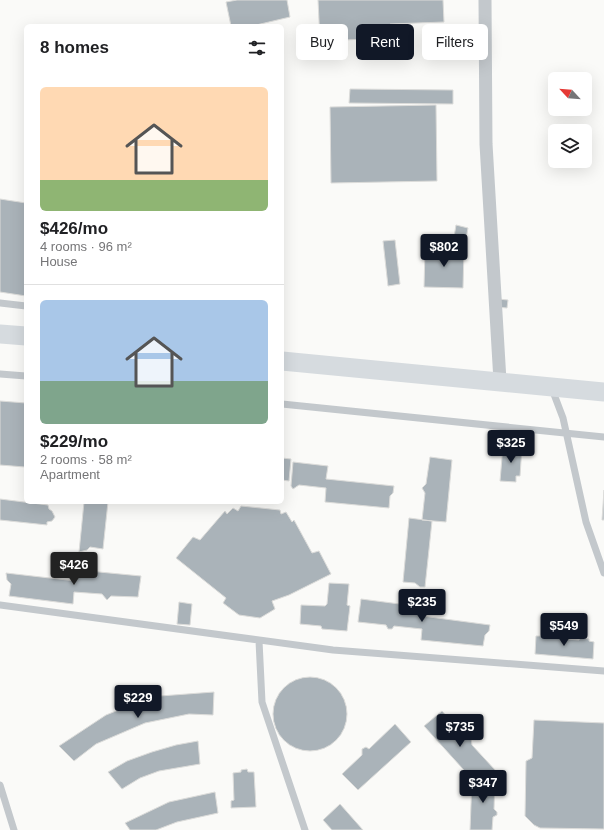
<!DOCTYPE html>
<meta charset="utf-8">
<style>
body{margin:0;font-family:Arial,sans-serif;background:#f6f6f6;color:#202124;height:100vh;display:flex;flex-direction:column;font-size:15px;white-space:nowrap}
*{box-sizing:border-box;margin:0}
p{font-size:13px;color:#757577}
.icon{flex:none;width:22px;height:22px;fill:none;stroke:currentColor;stroke-width:2;stroke-linecap:round;stroke-linejoin:round}
.map{position:relative;flex:1;overflow:hidden}
.drawer{position:absolute;left:24px;top:24px;width:260px;height:480px;display:flex;flex-direction:column;background:#fff;border-radius:6px;box-shadow:0 4px 16px #0002}
.drawer>*{flex:none}
.banner{position:absolute;left:296px;top:24px;width:248px;height:36px;display:flex;gap:8px}
.needle{width:26px;rotate:296deg}
.tools{position:absolute;left:548px;top:72px;display:grid;gap:8px}
.tools a{display:grid;place-items:center;width:44px;height:44px;border-radius:6px;background:#fff;box-shadow:0 4px 16px #0002;font-size:20px}
.price{position:absolute;translate:-50% -34px;padding:0 9px;border-radius:4px;background:#111827;color:#fff;font-size:13px;line-height:26px;filter:drop-shadow(0 1px 2px #0008)}
.price::after{content:'';position:absolute;left:50%;top:24px;width:12px;height:9px;margin-left:-6px;background:inherit;clip-path:polygon(0 0,100% 0,50% 100%)}
.price.on{background:#222;color:#fff}
ul{padding:0;list-style:none}
li{display:grid;align-content:center;gap:8px;height:212px;padding:0 16px}
li+li{border-top:1px solid #e0e0e0}
li span{display:grid;place-items:center;height:124px;border-radius:6px;color:#555}
li>.icon{margin-inline-start:auto}
span .icon{width:72px;height:72px;fill:#fffc;stroke-width:1}
li b{font-size:17px}
h2{display:flex;justify-content:space-between;align-items:center;height:48px;padding:0 16px;font-size:17px}
.chip{padding:0 14px;border-radius:6px;background:#fff;box-shadow:0 4px 16px #0002;font-size:14px;line-height:36px}
.chip.on{background:#111827;color:#fff}
.map>svg:first-child{display:block}
.building{fill:#aab3b9;stroke:#dcdcda}
.lines{fill:none;stroke-linecap:round;stroke-linejoin:round}
.service{stroke:#c3c8cc;stroke-width:7}
.minor{stroke:#c3c8cc;stroke-width:13}
.secondary{stroke:#d6dbdf;stroke-width:19}
</style>
<div class="map">
<svg width="604" height="830" viewBox="0 0 604 830">
<rect width="100%" height="100%" fill="#fafaf8"/>
<path class="building" d="M237,0H287L290,17L252,26H231L226,2Z
M318,0H443L444,22L390,24V38L320,41Z
M350,89L453,90V104L349,103Z
M436,105L437,181L331,183L330,107Z
M0,199L26,203V296L0,292Z
M456,225L468,228L466,239L454,237Z
M395,240L400,284L388,286L383,241Z
M425,249L464,250L463,288L424,287Z
M498,299L508,300L507,308L497,307Z
M0,401L26,403L25,467L0,465Z
M503,446L522,447L520,476H516V482L500,481Z
M430,457L452,460L446,522L422,520L425,493L422,488L426,484Z
M282,458L291,459L289,481L282,480Z
M293,462L328,466L326,479L394,486L393,493L390,496L389,508L325,502L326,488L299,485L293,489L291,486Z
M604,490V520H602Z
M0,499L48,505L49,509L52,511L55,517L52,521L47,522V525L0,520Z
M84,502H108L103,549L90,547L87,550L79,552Z
M241,506L280,510L281,514L286,512L292,522L294,520L312,553L319,551L331,574L289,595L272,601L275,609L260,618L239,615L223,603L226,598L176,558L193,537L200,540L225,511L227,514L233,508L238,511Z
M409,518L432,521L425,587H420L415,583L403,582Z
M78,570L141,576L138,597L111,596L107,600L102,594L74,592L73,604L9,596L11,584L7,580L6,573L76,581Z
M329,583L349,584L347,605L350,606L347,631L322,629L321,626L300,624L301,605L325,606L327,604Z
M361,599L423,607L422,616L490,625L489,631L485,635L483,646L421,640L422,629L394,626L392,629H388L386,625L358,622Z
M179,602L192,604L190,625L177,624Z
M544,634L553,635V638L579,640L580,638L589,639V641L594,642L593,659L535,654L536,636H544Z
M273 714a37 37 0 1 1 74 0a37 37 0 1 1-74 0Z
M214,692L213,715L189,714L145,723L96,744L74,761L59,746L106,715L131,705L160,696Z
M442,711L466,738H471L472,745L496,771L488,779H472L424,726Z
M534,720L604,723V829L540,828L534,825L525,816L526,761L532,758Z
M395,724L411,742L358,790L342,774L362,755V749L366,747L369,749Z
M198,741L200,764L159,771L140,778L122,789L108,772L127,761L152,752L176,745Z
M247,769L248,772H254L256,807L231,808V801L234,800L233,773L241,772V770Z
M472,779H495L494,809L497,812V815L493,817L492,830H470Z
M215,792L218,813L177,822L156,830H130L125,823L169,802Z
M340,804L363,830H332L323,820Z"/>
<g class="lines">
<path class="service" d="M0,303L26,306
M0,374L26,376
M552,389L563,418L586,522L604,573
M282,404L604,437
M0,605L333,650L604,671
M259,641L262,702L305,830
M0,785L14,830"/>
<path class="minor" d="M485,0L486,144L500,381"/>
<path class="secondary" d="M0,334L26,336
M282,361L604,392"/>
</g>
</svg>
<div class="tools">
<a><svg class="needle" viewBox="-14 -14 28 28"><path d="M0-13l5 13h-10z" fill="#e53935"/><path d="M0 13l5-13h-10z" fill="#757577"/></svg></a>
<a><svg class="icon" aria-label="layers" viewBox="0 0 24 24"><path d="M12 4l9 5-9 5-9-5zM3 14l9 5 9-5"/></svg></a>
</div>
<b class="price" style="left:444px;top:268px">$802</b>
<b class="price" style="left:511px;top:464px">$325</b>
<b class="price on" style="left:74px;top:586px">$426</b>
<b class="price" style="left:422px;top:623px">$235</b>
<b class="price" style="left:564px;top:647px">$549</b>
<b class="price" style="left:138px;top:719px">$229</b>
<b class="price" style="left:460px;top:748px">$735</b>
<b class="price" style="left:483px;top:804px">$347</b>
<div class="banner">
<a class="chip">Buy</a>
<a class="chip on">Rent</a>
<a class="chip">Filters</a>
</div>
<section class="drawer">
<h2>8 homes<svg class="icon" aria-label="filters" viewBox="0 0 24 24"><path d="M4 7h16M4 17h16"/><circle cx="9" cy="7" r="2"/><circle cx="15" cy="17" r="2"/></svg></h2>
<ul>
<li><span style="background:linear-gradient(#ffd9b3 75%,#8fb573 0)"><svg class="icon" aria-label="home" viewBox="0 0 24 24"><path d="M3 11l9-7 9 7M6 9v11h12V9"/></svg></span><div><b>$426/mo</b><p>4 rooms · 96 m²</p><p>House</p></div></li>
<li><span style="background:linear-gradient(#a9c7e8 65%,#7fa58c 0)"><svg class="icon" aria-label="home" viewBox="0 0 24 24"><path d="M3 11l9-7 9 7M6 9v11h12V9"/></svg></span><div><b>$229/mo</b><p>2 rooms · 58 m²</p><p>Apartment</p></div></li>
</ul>
</section>
</div>
